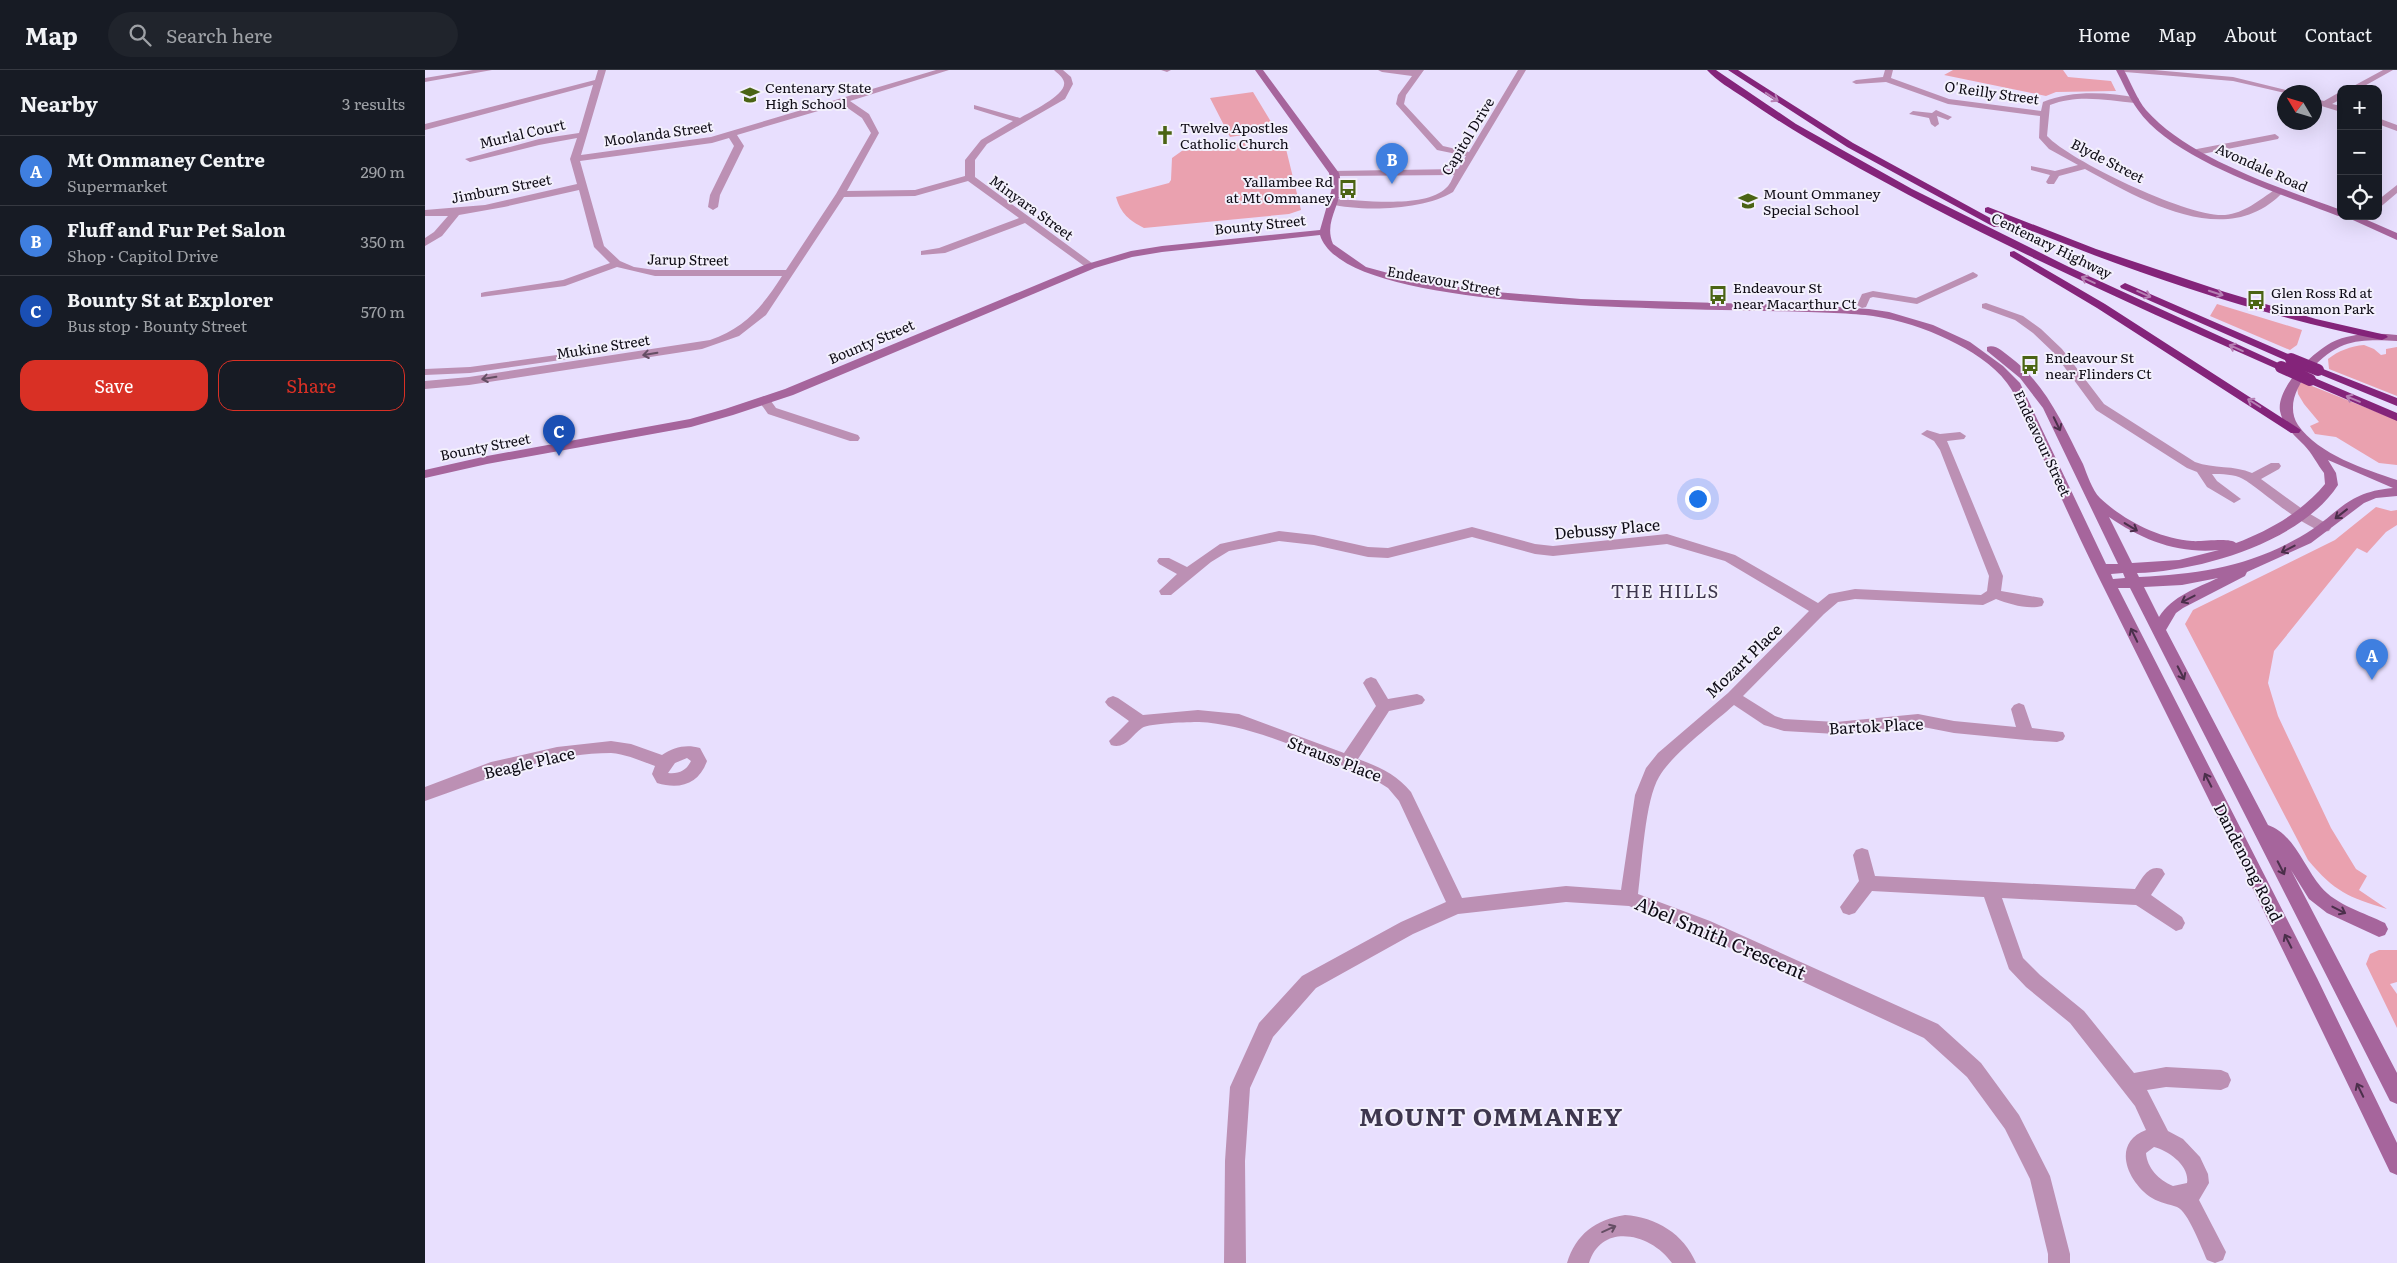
<!DOCTYPE html>
<html lang="en">
<head>
<meta charset="utf-8">
<style>
  body { margin:0; font-family:Literata,serif; background:#20242c; color:#f1f3f6 }
  .controls { position:absolute; right:15px; top:15px; display:grid; overflow:hidden; border-radius:10px; box-shadow:0 5px 20px #0002 }
  .controls button { width:45px; height:45px; display:grid; place-items:center; padding:0; border:0; border-bottom:1px solid #363941; background:#171b24; color:#f1f3f6; font:25px sans-serif }
  .compass { position:absolute; left:1852px; top:15px; width:45px; height:45px; border-radius:50%; background:#171b24; box-shadow:0 5px 20px #0002; rotate:308deg }
  .you { position:absolute; left:1272px; top:428px; width:18px; height:18px; margin:-12px; border:4px solid #fff; border-radius:50%; background:#1a73e8; box-shadow:0 0 0 8px #1a73e833 }
  .badge { display:grid; place-items:center; width:32px; height:32px; border-radius:50%; background:#d93025; color:#fff; font-size:16px; font-weight:700 }
  .pin { position:absolute; translate:-50% -41px; filter:drop-shadow(0 1px 2px #0008) }
  .pin::after { content:''; position:absolute; top:26px; width:18px; height:15px; background:inherit; clip-path:polygon(0 0,100% 0,50% 100%) }
  .list { margin:0; padding:0; list-style:none }
  h2 { display:flex; justify-content:space-between; align-items:center; height:65px; margin:0; padding:0 20px; font-size:21px }
  h2 small { font-size:16px; font-weight:400; color:#9ea1a6 }
  .list li { display:grid; grid-template-columns:32px 1fr auto; gap:15px; align-items:center; box-sizing:border-box; height:70px; padding:0 20px; border-top:1px solid #363941 }
  .list b { display:block; font-size:19px; white-space:nowrap }
  .list p { margin:0; font-size:16px; white-space:nowrap; color:#9ea1a6 }
  .list em { font-size:16px; font-style:normal; color:#9ea1a6 }
  .actions { display:flex; gap:10px; padding:15px 20px }
  .actions a { flex:1; padding:11px 0; border:1px solid #d93025; border-radius:15px; text-align:center; font-size:18px; color:#d93025 }
  .actions .main { background:#d93025; color:#fff }
  .icon { flex:none; width:28px; height:28px; fill:none; stroke:currentColor; stroke-width:2; stroke-linecap:round; stroke-linejoin:round }
  .map { position:relative; flex:none; width:1972px; height:1193px; overflow:hidden }
  header { display:flex; align-items:center; gap:30px; box-sizing:border-box; height:70px; padding:0 25px; background:#171b24; border-bottom:1px solid #363941 }
  header strong { font-size:24px }
  nav { display:flex; gap:28px; margin-inline-start:auto; font-size:18px }
  .search { width:350px; height:45px; background:#20242c; display:flex; align-items:center; gap:12px; box-sizing:border-box; padding:0 18px; border-radius:28px; color:#9ea1a6; font-size:19px }
  main { display:flex }
  aside { flex:1; background:#171b24 }
  .map>svg:first-child { display:block }
  .green { fill:#eaa1af }
  .lines { fill:none; stroke-linecap:round; stroke-linejoin:round }
  .street { fill:#bc90b4; fill-rule:evenodd }
  .secondary { fill:#a6659c; fill-rule:evenodd }
  .highway { fill:#84247a; fill-rule:evenodd }
  .highway-bridge { stroke:#84247a; stroke-width:12 }
  .oneway { stroke:#b680b4 }
  .oneway2 { stroke:#654e64 }
  .oneway3 { stroke:#4b2f4b }
  .labels { text-anchor:middle; dominant-baseline:central; stroke-width:4; stroke-linejoin:round; paint-order:stroke }
  .far-poi-label { font-size:14px; fill:#0e0b15; stroke:#f3f0fc; text-anchor:start }
  .far-street-label { font-size:14px; fill:#0e0b15; stroke:#f3f0fc }
  .street-label { font-size:16px; fill:#0e0b15; stroke:#f3f0fc }
  .neighbourhood-label { font-size:18px; letter-spacing:1px; fill:#3e374e; stroke:#f3f0fc }
  .near-street-label { font-size:19px; fill:#0e0b15; stroke:#f3f0fc }
  .near-district-label { font-size:25px; font-weight:bold; letter-spacing:1px; fill:#3e374e; stroke:#f3f0fc }
</style>
</head>
<body>
<header>
<strong>Map</strong>
<div class="search"><svg class="icon" aria-label="search" viewBox="0 0 24 24"><circle cx="10" cy="10" r="6"/><path d="M15 15l6 6"/></svg>Search here</div>
<nav><a>Home</a><a>Map</a><a>About</a><a>Contact</a></nav>
</header>
<main>
<aside>
<h2>Nearby<small>3 results</small></h2>
<ul class="list">
<li><span class="badge" style="background:#3f7fe0">A</span><div><b>Mt Ommaney Centre</b><p>Supermarket</p></div><em>290 m</em></li>
<li><span class="badge" style="background:#3f7fe0">B</span><div><b>Fluff and Fur Pet Salon</b><p>Shop · Capitol Drive</p></div><em>350 m</em></li>
<li><span class="badge" style="background:#1a4fb4">C</span><div><b>Bounty St at Explorer</b><p>Bus stop · Bounty Street</p></div><em>570 m</em></li>
</ul>
<div class="actions"><a class="main">Save</a><a>Share</a></div>
</aside>
<div class="map">
<svg width="1972" height="1193" viewBox="0 0 1972 1193">
  <rect width="100%" height="100%" fill="#e8dffe"/>
  <!-- green -->
  <path class="green" d="M1528 0H1638L1643 7 1686 11 1691 21 1631 22 1621 26 1519 5Z
    M828 22 851 60 805 67 785 28Z
    M846 70 857 73 861 79 876 140 864 144 719 158C704 150 696 144 691 127L744 113 746 110 747 88 761 78Z
    M1792 234 1877 260 1872 275 1865 280 1785 246Z
    M1939 275 1949 279 1956 285 1961 284V279L1972 277V326L1904 299 1903 289C1913 281 1926 276 1939 275Z
    M1877 312 1972 350V395L1954 393 1911 367 1890 364 1885 356 1894 352 1879 334 1873 324 1872 317Z
    M1951 437 1966 441 1972 440V455L1961 462 1942 483 1932 478 1849 581 1843 613 1853 646 1906 758 1931 799 1942 806 1934 820 1962 839C1923 827 1910 822 1883 790L1760 554 1768 540 1910 470Z
    M1954 880H1972V912L1965 914 1972 924V958L1941 894 1945 884Z"/>
  <g class="lines">
    <!-- street -->
    <path class="street" d="M48 0H67L0 12V8Z
      M173 0H181L156 85 286 67 511 0H524L425 31 444 44 454 63 422 121 490 120 540 106V90L556 70 588 51 549 39V35L595 48C605 42 642 25 639 12 638 7 632 3 629 0H638L646 7 648 14 640 29 562 74 550 90V107L671 196 666 199 662 198 600 153 520 183 496 185V181L514 178 594 148 543 111 490 126 419 127 341 245 314 266 277 279 44 315 0 319V311L44 307 285 270C320 258 338 236 357 206H230L192 197 140 216 56 227V223L60 222 138 210 185 193 169 177 154 120 79 137 34 145 17 166 0 176V168L9 162 23 146H0V140L60 135 152 114 145 89 152 68 114 75 45 92 40 89 114 69 154 63 168 15 0 60V54L170 10ZM417 34 437 48 446 63 411 124 361 200H230L209 197 195 191 179 176 155 91 287 73 304 68 309 76 285 125 283 137 288 140 293 137 295 125 319 76 312 65Z
      M736 0H746L742 2Z
      M953 0H999L981 25 979 34 1018 76 1044 82 1093 0H1101L1028 122C999 140 938 142 905 134L903 132 908 129C936 130 1000 139 1021 118 1025 115 1027 109 1029 105L909 106 904 103 906 101 1033 99 1041 86 1012 80 971 34 973 25 987 6 957 2Z
      M1460 0H1468L1466 8 1524 29 1616 41 1618 32C1647 20 1682 22 1713 28L1714 30 1710 33C1682 30 1652 24 1625 35L1622 66C1645 91 1765 148 1800 145 1820 143 1834 130 1851 119L1859 121C1803 182 1717 130 1660 99L1634 106 1629 114H1623L1621 112 1625 105 1606 100V96L1630 101 1653 95 1624 79 1614 68 1615 46 1523 34 1461 12 1431 14 1427 12 1431 10 1458 7Z
      M1696 0H1729L1808 7 1869 22 1860 23 1808 11 1700 2Z
      M1958 0H1968L1934 19H1923Z
      M1913 23H1916V29L1907 34 1916 36V42L1890 34V29L1899 31Z
      M1511 40 1527 47 1523 50 1512 46 1514 54 1510 57 1506 54 1504 48 1484 44 1488 41 1507 43Z
      M1953 48 1972 55V61L1953 54Z
      M1850 64 1854 67 1853 69 1772 85 1767 82 1772 79Z
      M1972 115V123L1953 139V130Z
      M1548 202 1553 205 1552 207 1492 234 1448 227 1445 228 1441 237 1437 238 1432 235 1437 224 1448 221 1491 228Z
      M1561 233 1598 246 1616 259 1637 279 1679 334 1770 392C1789 399 1809 395 1827 403L1846 393H1854L1856 396 1854 399 1836 409 1880 441 1904 455 1906 458 1904 461C1886 466 1835 418 1818 409 1809 404 1797 404 1787 404L1792 411 1816 429 1809 433 1782 417 1772 402 1762 398 1671 340 1629 283 1608 263 1590 250 1557 238V234Z
      M146 283 150 284V288L45 303 0 305V299L45 297Z
      M339 326 343 327 351 338 433 365 435 368 433 371H425L343 344 333 330Z
      M1502 360 1515 364 1535 362 1541 366 1539 369 1522 371 1578 506 1576 521 1617 528 1619 532 1617 536C1603 540 1584 534 1571 529L1558 535 1430 529 1413 532 1399 544 1318 626 1350 646 1359 649 1411 652 1493 644 1529 651 1591 657 1586 639 1589 635 1594 633 1599 635 1607 658 1638 662 1640 666 1638 670 1632 672 1601 670 1529 663 1493 656 1411 664 1359 661 1339 655 1309 635C1289 653 1246 685 1234 707 1220 730 1217 794 1213 824L1285 851 1513 954 1556 993 1594 1045 1625 1106 1645 1184V1193H1623V1184L1605 1109 1580 1059 1542 1007 1499 968 1273 863 1204 836 1141 832 1033 844 988 864 891 918 848 967 825 1018 820 1091 821 1193H799L800 1091 805 1017 834 953 877 906 976 852 1021 832 974 731 963 718 947 708C896 688 828 654 774 652 764 652 725 653 717 658 707 665 700 680 686 675L684 671 704 651 683 636 680 632 683 628 688 626 693 628 718 645 773 640 814 644 919 683 951 636 938 613 941 609 946 607 951 609 963 629 992 624 997 626 1000 630 997 634 964 641 933 689C955 697 971 704 986 722L1037 828 1141 816 1196 820 1210 725 1221 698 1233 683 1303 623 1384 541 1300 491 1242 474 1128 486 1110 484 1047 467 963 488 943 487 889 475 854 471 804 481 786 492 746 525H736L734 521 752 504 734 494 732 491 734 488H744L762 497 795 474 854 461 889 465 943 477 963 478 1047 457 1110 474 1128 476 1242 464 1310 485 1393 533 1404 524 1430 519 1556 525 1562 521 1564 506 1515 380 1509 371 1496 364Z
      M186 671 206 674 237 685C249 677 261 674 275 678L282 691C274 714 255 720 232 713L227 704 230 696C216 691 201 684 186 683 121 683 60 710 0 731V717L66 692 132 677ZM262 688 266 691C261 701 254 704 243 703L250 693Z
      M1437 778 1443 780 1450 806 1710 819C1717 809 1723 794 1737 799L1740 804 1726 825 1757 847 1760 853 1757 859 1751 861 1711 835 1577 828 1598 888 1615 905 1659 941 1709 1003 1741 997 1796 1000 1803 1003 1806 1010 1803 1017 1796 1020 1741 1017 1722 1020 1743 1061 1758 1069 1775 1087 1783 1104 1784 1113 1774 1130 1801 1182 1798 1190 1790 1193 1782 1190C1777 1179 1763 1141 1752 1137 1744 1134 1735 1133 1727 1128 1702 1112 1686 1073 1721 1060L1710 1036 1645 953 1601 917 1584 899 1559 827 1447 821 1430 843 1424 845 1418 843 1415 837 1434 811 1428 785 1431 780ZM1729 1077C1744 1081 1765 1096 1762 1113L1748 1116C1734 1110 1722 1098 1721 1083Z
      M1200 1145C1231 1147 1259 1164 1271 1193H1247C1227 1164 1177 1151 1164 1193H1142C1151 1164 1170 1150 1200 1145Z"/>
    <!-- secondary -->
    <path class="secondary" d="M830 0H838L914 103C922 132 897 148 908 174L941 197 996 212 1071 222 1156 229 1396 236 1444 239 1464 242 1508 255 1545 272 1578 296 1595 313 1681 494H1693L1618 338 1595 308 1562 281V277C1571 274 1578 282 1585 287 1621 314 1638 355 1658 394 1662 404 1667 420 1675 428 1698 450 1735 469 1767 471 1777 472 1805 467 1811 473 1845 460 1877 442 1900 414L1899 403C1892 394 1887 383 1879 375 1869 365 1858 356 1855 341 1851 317 1891 278 1912 270 1931 263 1952 263 1972 265V271C1955 270 1935 269 1919 275 1893 285 1854 326 1873 355 1894 385 1940 399 1972 410V426L1951 428 1939 433 1886 473 1822 502 1820 506 1758 538 1751 543 1741 560 1843 755C1869 764 1879 797 1896 817 1911 835 1940 843 1960 853L1963 859 1960 865 1954 867 1902 843 1884 829 1866 800 1972 1003V1034L1965 1031 1705 518H1693L1892 908 1972 1073V1105L1965 1102C1869 901 1770 701 1671 502 1650 459 1630 414 1610 371 1601 352 1594 329 1582 313 1568 294 1545 280 1524 270 1500 258 1474 250 1448 246 1358 233 923 256 895 165L737 182 707 187 670 198 368 325 308 345 266 357 62 394 0 408V400L62 386 265 349 300 339 360 319 662 194 706 181 737 176 895 160 907 118 904 103ZM1903 390 1968 418C1919 422 1913 446 1875 467 1822 497 1773 504 1714 507L1712 503C1776 501 1876 472 1913 415L1911 403ZM1684 447C1717 470 1753 484 1794 480L1754 490 1707 493ZM1698 503 1700 508 1688 509 1686 504ZM1793 508C1772 518 1747 526 1734 547L1719 517 1757 515Z
      M1691 0H1699C1706 13 1712 29 1721 40 1764 89 1856 118 1916 140V146H1919H1913C1856 124 1748 90 1713 40 1704 28 1698 13 1691 0Z
      M1919 146H1933L1972 163V170Z"/>
    <!-- highway -->
    <path class="highway" d="M1282 0H1291L1371 54 1487 119 1644 197 1862 297 1860 299H1852C1703 233 1553 166 1411 85 1379 67 1348 48 1318 27 1306 19 1292 11 1282 0Z
      M1303 0H1313L1428 73 1578 155 1577 157H1569L1422 77Z
      M1563 137 1671 179 1800 222 1891 249 1961 265 1963 267 1957 270C1821 243 1688 195 1560 142V138Z
      M1589 181 1680 234 1876 360 1874 363H1866L1672 238 1585 186V182Z
      M1700 213 1870 287 1872 289 1870 291H1862L1696 218 1695 216Z
      M1893 297 1972 328V336L1889 302 1887 300Z
      M1885 306 1972 343V351L1881 312 1879 310 1881 308Z"/>
    <!-- highway-bridge -->
    <path class="highway-bridge" d="M1866 289 1893 300
      M1856 297 1885 310"/>
  </g>
  <!-- one-way arrows -->
  <defs><path id="oneway-shaft" d="M-6 0H5M1.5-3L5.5 0L1.5 3" fill="none" stroke-width="1.6" stroke-linecap="round" stroke-linejoin="round" transform="scale(1.25)"/></defs>
  <g class="oneway">
    <use href="#oneway-shaft" transform="translate(1347 27) rotate(33)"/>
    <use href="#oneway-shaft" transform="translate(1663 210) rotate(-155)"/>
    <use href="#oneway-shaft" transform="translate(1791 223) rotate(18)"/>
    <use href="#oneway-shaft" transform="translate(1719 224) rotate(24)"/>
    <use href="#oneway-shaft" transform="translate(1811 278) rotate(-156)"/>
    <use href="#oneway-shaft" transform="translate(1928 329) rotate(-157)"/>
    <use href="#oneway-shaft" transform="translate(1829 333) rotate(-148)"/>
  </g>
  <g class="oneway2">
    <use href="#oneway-shaft" transform="translate(225 284) rotate(171)"/>
    <use href="#oneway-shaft" transform="translate(64 308) rotate(171)"/>
    <use href="#oneway-shaft" transform="translate(1184 1159) rotate(-24)"/>
  </g>
  <g class="oneway3">
    <use href="#oneway-shaft" transform="translate(1632 354) rotate(64)"/>
    <use href="#oneway-shaft" transform="translate(1916 444) rotate(142)"/>
    <use href="#oneway-shaft" transform="translate(1706 457) rotate(31)"/>
    <use href="#oneway-shaft" transform="translate(1863 479) rotate(153)"/>
    <use href="#oneway-shaft" transform="translate(1763 529) rotate(153)"/>
    <use href="#oneway-shaft" transform="translate(1709 565) rotate(-116)"/>
    <use href="#oneway-shaft" transform="translate(1756 603) rotate(63)"/>
    <use href="#oneway-shaft" transform="translate(1783 710) rotate(-117)"/>
    <use href="#oneway-shaft" transform="translate(1856 798) rotate(63)"/>
    <use href="#oneway-shaft" transform="translate(1914 840) rotate(27)"/>
    <use href="#oneway-shaft" transform="translate(1863 871) rotate(-117)"/>
    <use href="#oneway-shaft" transform="translate(1935 1020) rotate(-116)"/>
  </g>
  <!-- icons -->
  <defs>
    <g id="school-bare" transform="scale(1.5)"><path d="M0-5L7-2L0 1L-7-2ZM-4 1L0 2.5L4 1V4Q0 6-4 4Z" fill="#4b6414" stroke="#f3f0fc" stroke-width="2.5" paint-order="stroke"/></g>
    <g id="church-bare" transform="scale(1.5)"><path d="M-1.2-6h2.4v3.5h3.3v2.4h-3.3V6h-2.4V-.1h-3.3v-2.4h3.3Z" fill="#4b6414" stroke="#f3f0fc" stroke-width="2.5" paint-order="stroke"/></g>
    <g id="bus-bare" transform="scale(1.5)"><path d="M-5-6H5V4H4V6H2V4H-2V6H-4V4H-5ZM-3.5-4V0h7V-4ZM-3.5 1.2v1.5H-2V1.2ZM2 1.2v1.5H3.5V1.2Z" fill="#4b6414" stroke="#f3f0fc" stroke-width="2.5" paint-order="stroke"/></g>
  </defs>
  <g fill-rule="evenodd">
    <use href="#school-bare" x="325" y="25"/>
    <use href="#church-bare" x="740" y="65"/>
    <use href="#bus-bare" x="923" y="119"/>
    <use href="#school-bare" x="1323" y="131"/>
    <use href="#bus-bare" x="1293" y="225"/>
    <use href="#bus-bare" x="1831" y="230"/>
    <use href="#bus-bare" x="1605" y="295"/>
  </g>
  <g class="labels">
    <!-- far-poi labels -->
    <g class="far-poi-label">
      <text x="340" y="17">Centenary State<tspan x="340" dy="16">High School</tspan></text>
      <text x="755" y="57">Twelve Apostles<tspan x="755" dy="16">Catholic Church</tspan></text>
      <text x="908" y="111" text-anchor="end">Yallambee Rd<tspan x="908" dy="16">at Mt Ommaney</tspan></text>
      <text x="1338" y="123">Mount Ommaney<tspan x="1338" dy="16">Special School</tspan></text>
      <text x="1308" y="217">Endeavour St<tspan x="1308" dy="16">near Macarthur Ct</tspan></text>
      <text x="1846" y="222">Glen Ross Rd at<tspan x="1846" dy="16">Sinnamon Park</tspan></text>
      <text x="1620" y="287">Endeavour St<tspan x="1620" dy="16">near Flinders Ct</tspan></text>
    </g>
    <!-- far-street labels -->
    <g class="far-street-label">
      <text transform="translate(1567 22) rotate(8)">O'Reilly Street</text>
      <text transform="translate(97 63) rotate(-13)">Murlal Court</text>
      <text transform="translate(233 63) rotate(-8)">Moolanda Street</text>
      <text transform="translate(1042 66) rotate(-59)">Capitol Drive</text>
      <text transform="translate(1683 90) rotate(27)">Blyde Street</text>
      <text transform="translate(1837 97) rotate(24)">Avondale Road</text>
      <text transform="translate(76 118) rotate(-11)">Jimburn Street</text>
      <text transform="translate(607 137) rotate(36)">Minyara Street</text>
      <text transform="translate(835 154) rotate(-6)">Bounty Street</text>
      <text transform="translate(1627 175) rotate(26)">Centenary Highway</text>
      <text transform="translate(263 189) rotate(1)">Jarup Street</text>
      <text transform="translate(1019 210) rotate(10)">Endeavour Street</text>
      <text transform="translate(446 271) rotate(-23)">Bounty Street</text>
      <text transform="translate(178 276) rotate(-9)">Mukine Street</text>
      <text transform="translate(1618 373) rotate(65)">Endeavour Street</text>
      <text transform="translate(60 376) rotate(-11)">Bounty Street</text>
    </g>
    <!-- street labels -->
    <g class="street-label">
      <text transform="translate(1182 458) rotate(-5)">Debussy Place</text>
      <text transform="translate(1318 590) rotate(-44)">Mozart Place</text>
      <text transform="translate(1451 655) rotate(-3)">Bartok Place</text>
      <text transform="translate(910 688) rotate(21)">Strauss Place</text>
      <text transform="translate(104 692) rotate(-13)">Beagle Place</text>
      <text transform="translate(1824 792) rotate(63)">Dandenong Road</text>
    </g>
    <!-- neighbourhood labels -->
    <g class="neighbourhood-label">
      <text x="1240" y="520">THE HILLS</text>
    </g>
    <!-- near-street labels -->
    <g class="near-street-label">
      <text transform="translate(1296 867) rotate(23)">Abel Smith Crescent</text>
    </g>
    <!-- near-district labels -->
    <g class="near-district-label">
      <text x="1066" y="1045">MOUNT OMMANEY</text>
    </g>
  </g>
</svg>
<div class="controls">
<button>+</button>
<button>−</button>
<button><svg class="icon" aria-label="locate" viewBox="0 0 24 24"><circle cx="12" cy="12" r="6"/><path d="M12 2v4M12 18v4M2 12h4M18 12h4"/></svg></button>
</div>
<svg class="compass" viewBox="-18 -18 36 36"><path d="M0-13l5 13h-10z" fill="#e53935"/><path d="M0 13l5-13h-10z" fill="#9ea1a6"/></svg>
<div class="you"></div>
<div class="pin badge" style="left:1947px;top:610px;background:#3f7fe0">A</div>
<div class="pin badge" style="left:967px;top:114px;background:#3f7fe0">B</div>
<div class="pin badge" style="left:134px;top:386px;background:#1a4fb4">C</div>
</div>
</main>
</body>
</html>
